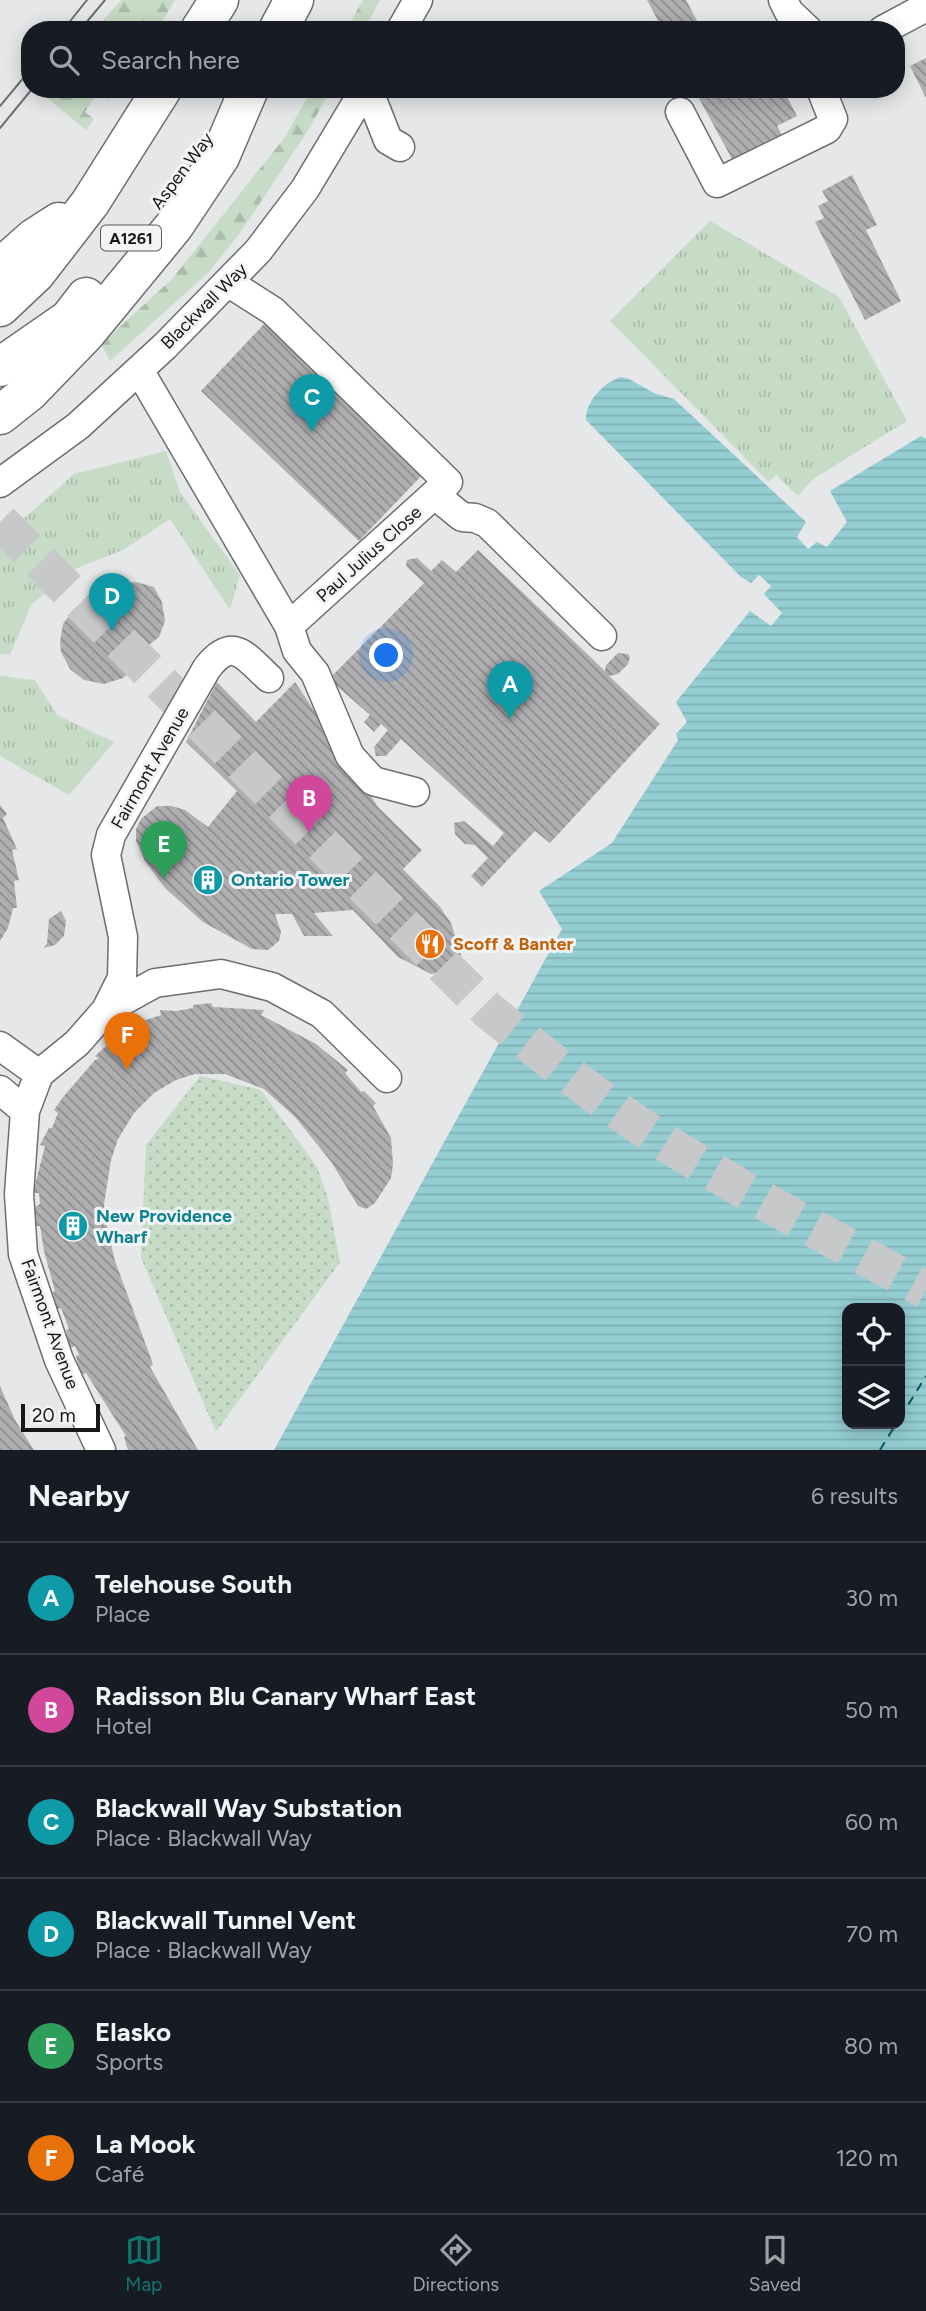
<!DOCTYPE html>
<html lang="en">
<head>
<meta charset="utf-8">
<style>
  body { margin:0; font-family:Figtree,sans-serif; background:#20242c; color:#f1f3f6 }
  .controls { position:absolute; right:21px; bottom:21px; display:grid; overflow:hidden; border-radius:14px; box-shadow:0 4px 18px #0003 }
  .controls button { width:63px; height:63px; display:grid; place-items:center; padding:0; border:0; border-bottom:2px solid #363941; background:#171b24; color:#f1f3f6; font:35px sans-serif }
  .scale { position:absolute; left:21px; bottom:18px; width:79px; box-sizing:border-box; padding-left:7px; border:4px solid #161718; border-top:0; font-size:19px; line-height:24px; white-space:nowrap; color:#161718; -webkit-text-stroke:5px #f2f4f6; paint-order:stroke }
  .you { position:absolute; left:387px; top:656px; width:24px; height:24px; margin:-18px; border:5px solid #fff; border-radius:50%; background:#1a73e8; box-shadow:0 0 0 10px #1a73e833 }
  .badge { display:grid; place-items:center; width:46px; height:46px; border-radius:50%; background:#0f766e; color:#fff; font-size:23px; font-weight:700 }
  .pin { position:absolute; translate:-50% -58px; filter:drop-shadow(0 2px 4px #0008) }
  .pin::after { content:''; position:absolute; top:37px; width:24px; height:21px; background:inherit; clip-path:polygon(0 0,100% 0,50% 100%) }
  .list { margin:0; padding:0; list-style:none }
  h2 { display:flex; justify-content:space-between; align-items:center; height:91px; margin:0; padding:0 28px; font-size:30px }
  h2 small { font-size:23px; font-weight:400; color:#9ea1a6 }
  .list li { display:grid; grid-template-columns:46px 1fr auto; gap:21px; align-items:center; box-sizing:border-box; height:112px; padding:0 28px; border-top:2px solid #363941 }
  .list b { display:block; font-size:26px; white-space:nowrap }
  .list p { margin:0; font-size:23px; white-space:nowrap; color:#9ea1a6 }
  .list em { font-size:23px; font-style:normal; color:#9ea1a6 }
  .icon { flex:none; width:38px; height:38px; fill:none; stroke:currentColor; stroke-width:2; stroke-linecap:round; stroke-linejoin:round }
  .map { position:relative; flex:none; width:926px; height:1450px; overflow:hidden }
  .search { position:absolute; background:#171b24; box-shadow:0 4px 18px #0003; left:21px; right:21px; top:21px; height:77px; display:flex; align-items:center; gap:18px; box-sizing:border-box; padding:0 24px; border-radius:28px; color:#9ea1a6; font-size:26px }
  .sheet { height:763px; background:#171b24 }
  nav { display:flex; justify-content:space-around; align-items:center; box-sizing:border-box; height:98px; border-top:2px solid #363941; background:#171b24; font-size:19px; color:#9ea1a6 }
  nav a { display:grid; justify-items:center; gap:4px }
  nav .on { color:#0f766e }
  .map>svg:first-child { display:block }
  .grass { fill:url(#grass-tufts) }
  .forest { fill:url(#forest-firs) }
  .park { fill:url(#park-dots) }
  .water { fill:url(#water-rules); fill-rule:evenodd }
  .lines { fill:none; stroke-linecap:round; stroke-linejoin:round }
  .ferry { stroke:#055c61; stroke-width:2; stroke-dasharray:9 7; stroke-linecap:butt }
  .building { fill:url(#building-back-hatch) }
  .highway-tunnel { stroke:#c6c8ca; stroke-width:38; stroke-dasharray:38 19; stroke-linecap:butt }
  .minor-casing { stroke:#6d6e70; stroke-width:31 }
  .highway-casing { stroke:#6d6e70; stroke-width:41 }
  .minor { stroke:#fff; stroke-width:28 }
  .highway { stroke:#fff; stroke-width:38 }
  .tram { stroke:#6d6f70; stroke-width:2 }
  .labels { text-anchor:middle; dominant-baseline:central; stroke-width:6; stroke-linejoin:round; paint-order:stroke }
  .shield { fill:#f2f4f6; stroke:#58595b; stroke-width:2 }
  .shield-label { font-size:16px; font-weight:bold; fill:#161718 }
  .street-label { font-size:18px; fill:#161718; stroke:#f2f4f6 }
  .culture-label { font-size:18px; font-weight:bold; fill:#0d838f; stroke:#f2f4f6; text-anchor:start }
  .food-label { font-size:18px; font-weight:bold; fill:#c56008; stroke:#f2f4f6; text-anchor:start }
</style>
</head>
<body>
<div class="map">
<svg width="926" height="1450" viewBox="0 0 926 1450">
  <defs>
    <pattern id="grass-tufts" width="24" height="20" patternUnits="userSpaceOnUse" patternTransform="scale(1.75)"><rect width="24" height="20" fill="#c7dcc7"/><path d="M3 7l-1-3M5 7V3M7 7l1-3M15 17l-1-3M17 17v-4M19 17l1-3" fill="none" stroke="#aabcaa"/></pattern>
    <pattern id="forest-firs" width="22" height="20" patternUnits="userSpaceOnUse" patternTransform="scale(1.75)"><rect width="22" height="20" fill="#c7dcc7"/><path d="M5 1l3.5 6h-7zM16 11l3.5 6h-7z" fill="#aabcaa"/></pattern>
    <pattern id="park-dots" width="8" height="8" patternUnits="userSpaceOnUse" patternTransform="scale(1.75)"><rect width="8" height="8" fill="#c7dcc7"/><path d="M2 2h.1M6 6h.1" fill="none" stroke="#aabcaa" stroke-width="1.8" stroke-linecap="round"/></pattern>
    <pattern id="water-rules" width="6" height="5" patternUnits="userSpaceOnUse" patternTransform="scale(1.75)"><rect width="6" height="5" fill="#94ced3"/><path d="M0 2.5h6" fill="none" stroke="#7fb0b4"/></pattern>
    <pattern id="building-back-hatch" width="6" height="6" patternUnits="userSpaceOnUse" patternTransform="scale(1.75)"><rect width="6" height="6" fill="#afafb1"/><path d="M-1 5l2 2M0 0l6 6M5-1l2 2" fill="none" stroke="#8d8d8f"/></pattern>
  </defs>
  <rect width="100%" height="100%" fill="#e5e7e9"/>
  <!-- grass -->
  <path class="grass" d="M710 221 839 297 907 421 813 479 798 496 776 475 769 482 610 321Z
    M166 451 180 492 240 575 230 610 170 519 125 549 75 569 31 605 10 655 0 654V535L28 515 74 474Z
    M0 676 35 680 57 715 114 742 69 795 0 756Z"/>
  <!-- forest -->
  <path class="forest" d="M121 0H175L157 30H95Z
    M363 0H380L364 30H346Z
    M42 89H116L108 99 98 93 85 112 94 119 86 130 40 92Z
    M312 89H331L309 129 240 233 209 272 110 361 101 344 172 279 285 137Z"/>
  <!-- park -->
  <path class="park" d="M200 1076 261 1090 317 1167 328 1198 340 1262 216 1432 141 1258 146 1145Z"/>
  <!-- water -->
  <path class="water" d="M621 377 629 379 654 393 674 399 806 522 797 537 808 549 817 542 827 547 847 522 830 491 921 436 926 439V1450H274L562 929 539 891 612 843 678 740 676 734 687 722 676 702 750 611 771 626 782 613 764 594 771 586 759 575 751 583 741 577 586 420C585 402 604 382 621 377ZM847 1308H900V1424H847Z"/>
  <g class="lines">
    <!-- ferry -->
    <path class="ferry" d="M900 1418 926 1376
      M880 1450 896 1424"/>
  </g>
  <!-- building -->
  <path class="building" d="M647 0H686L702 30H663Z
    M926 58V98L910 66Z
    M694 89H783L797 116 777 126 782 135 733 161Z
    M852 175 877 225 866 230 901 301 865 320 815 222 824 218 818 206 828 201 822 191Z
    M265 323 424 473 359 541 201 391Z
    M478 550 605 671 606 665 618 653 628 654 630 657 628 664 618 674 609 676 660 724 550 843 535 831 482 887 471 876 488 858 475 845 465 844 455 834 454 823 464 821 493 846 504 833 401 739 386 756H376L374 747 388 730 381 724 374 732 364 722 370 715 329 679 424 583 406 566 407 560 417 558 431 571 442 560 456 572Z
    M136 582 154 587 162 602 165 621 159 637 145 648 138 665 123 678 104 684 84 680 70 669 61 652 60 642 63 624 74 609 89 601 108 599 120 584Z
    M217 682 256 722 295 682 378 807 422 850 403 869 440 907 451 923 461 955 448 971 431 974 398 957 353 910 314 913 333 936H304L292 914H275L281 932 279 941 268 950 252 949 203 922 165 888 145 861 136 841V829L141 819 157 806H172L185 810 208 827 237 791 186 742Z
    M0 805 7 814 3 818 17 849 12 850 19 880 14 881 17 908H13L8 928 0 941Z
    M61 911 66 921 64 936 55 945 44 948 47 943 49 919Z
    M211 1003 213 1007 264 1010 261 1015 316 1044 348 1070 345 1073 361 1092 364 1091 376 1103 373 1106 391 1138 393 1164 391 1178 375 1203 366 1209 358 1206 332 1163 296 1118 264 1089 225 1074H195L176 1080 154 1093 134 1113 118 1139 111 1160 104 1204 106 1222 115 1261 153 1364 150 1367 198 1450H128L124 1437 126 1436 86 1373 81 1375 76 1356 79 1355 75 1346 70 1348 66 1330 69 1329 61 1308 56 1309 53 1292 55 1291 44 1251 40 1226H32L35 1207 40 1204 39 1193H33L45 1146 40 1145 49 1128H52L58 1113 54 1110 64 1096 95 1060 99 1059 95 1056 114 1039 131 1025 161 1015 160 1010 176 1011 193 1008V1005Z
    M0 1386 15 1420 34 1450H0Z"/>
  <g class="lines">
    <!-- highway-tunnel -->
    <path class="highway-tunnel" d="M0 522 489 1011C542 1054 595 1097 652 1134 740 1191 834 1239 926 1290"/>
    <!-- minor casing -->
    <g class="minor-casing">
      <path id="minor" d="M783 0 789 12 808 30
        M401 30 418 0
        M883 30 926 7
        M368 89 388 140 400 147
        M680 112 717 183 827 129 833 119 821 89
        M229 283 273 311 448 482 289 626
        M139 370 289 626 297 651 315 673 350 756 373 781 415 792
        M0 483 78 426 165 346 258 251 305 189 365 89
        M435 495 462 517 475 518 487 523 602 636
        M106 1010 155 983 221 974 272 987 322 1014 387 1078
        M0 1046 39 1074
        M0 1090 25 1111
        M101 1450 59 1360 23 1254 19 1194 25 1111 39 1074 77 1043 106 1010 122 978 123 937 106 855 111 835 207 668C233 635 245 656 269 678"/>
    </g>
    <!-- highway casing -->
    <g class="highway-casing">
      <path id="highway" d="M200 30 219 0
        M278 30 294 0
        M0 268 34 238 59 222
        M0 307 36 273 90 203 162 89
        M0 367 69 319 86 297
        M0 415 29 392 86 333 174 226 220 157 249 89"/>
    </g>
    <!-- minor -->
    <use href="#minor" class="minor"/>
    <!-- highway -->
    <use href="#highway" class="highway"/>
    <!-- tram -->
    <path class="tram" d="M63 30 87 0
      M80 30 105 0
      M0 106 30 70
      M0 128 32 89"/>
  </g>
  <!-- icons -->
  <defs>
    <g id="building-disc" transform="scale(1.575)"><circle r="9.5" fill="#0f9aa8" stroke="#f2f4f6"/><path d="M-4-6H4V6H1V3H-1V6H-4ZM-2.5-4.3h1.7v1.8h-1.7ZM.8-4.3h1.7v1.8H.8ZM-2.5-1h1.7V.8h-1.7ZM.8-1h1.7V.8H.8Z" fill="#fff"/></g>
    <g id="restaurant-disc" transform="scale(1.575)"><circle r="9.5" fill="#e8710a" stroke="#f2f4f6"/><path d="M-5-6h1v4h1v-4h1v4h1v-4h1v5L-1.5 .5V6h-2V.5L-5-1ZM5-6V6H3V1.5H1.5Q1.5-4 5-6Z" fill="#fff"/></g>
  </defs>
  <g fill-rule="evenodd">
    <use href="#building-disc" x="208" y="880"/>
    <use href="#restaurant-disc" x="430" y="944"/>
    <use href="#building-disc" x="73" y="1226"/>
  </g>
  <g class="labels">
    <!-- shield labels -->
    <rect class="shield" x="101" y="225.5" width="60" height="25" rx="5"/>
    <g class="shield-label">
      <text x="131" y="238">A1261</text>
    </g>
    <!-- street labels -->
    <g class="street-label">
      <text transform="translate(182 171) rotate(-53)">Aspen Way</text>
      <text transform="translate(204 306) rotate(-45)">Blackwall Way</text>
      <text transform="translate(369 554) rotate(-42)">Paul Julius Close</text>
      <text transform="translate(150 768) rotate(-60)">Fairmont Avenue</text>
      <text transform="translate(50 1324) rotate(70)">Fairmont Avenue</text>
    </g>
    <!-- culture labels -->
    <g class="culture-label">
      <text x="231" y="880">Ontario Tower</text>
      <text x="96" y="1216">New Providence<tspan x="96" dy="21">Wharf</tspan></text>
    </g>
    <!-- food labels -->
    <g class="food-label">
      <text x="453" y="944">Scoff &amp; Banter</text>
    </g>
  </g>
</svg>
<div class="controls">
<button><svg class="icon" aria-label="locate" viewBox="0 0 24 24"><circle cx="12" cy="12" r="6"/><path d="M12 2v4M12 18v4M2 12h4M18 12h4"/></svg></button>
<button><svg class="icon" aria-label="layers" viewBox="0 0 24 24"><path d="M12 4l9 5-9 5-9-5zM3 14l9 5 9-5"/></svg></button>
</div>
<div class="scale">20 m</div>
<div class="you"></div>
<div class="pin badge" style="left:510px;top:719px;background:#0f9aa8">A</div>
<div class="pin badge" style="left:309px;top:833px;background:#d1479c">B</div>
<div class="pin badge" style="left:312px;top:432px;background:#0f9aa8">C</div>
<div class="pin badge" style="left:112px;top:631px;background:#0f9aa8">D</div>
<div class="pin badge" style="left:164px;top:879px;background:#2e9e5b">E</div>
<div class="pin badge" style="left:127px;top:1070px;background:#e8710a">F</div>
<div class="search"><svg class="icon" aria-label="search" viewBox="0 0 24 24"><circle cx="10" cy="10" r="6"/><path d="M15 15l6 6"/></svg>Search here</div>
</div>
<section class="sheet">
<h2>Nearby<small>6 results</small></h2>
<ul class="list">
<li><span class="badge" style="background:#0f9aa8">A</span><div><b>Telehouse South</b><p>Place</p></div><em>30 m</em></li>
<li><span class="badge" style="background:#d1479c">B</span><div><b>Radisson Blu Canary Wharf East</b><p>Hotel</p></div><em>50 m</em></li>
<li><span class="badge" style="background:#0f9aa8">C</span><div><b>Blackwall Way Substation</b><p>Place · Blackwall Way</p></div><em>60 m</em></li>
<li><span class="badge" style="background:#0f9aa8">D</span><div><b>Blackwall Tunnel Vent</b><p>Place · Blackwall Way</p></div><em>70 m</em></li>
<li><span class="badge" style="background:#2e9e5b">E</span><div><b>Elasko</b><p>Sports</p></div><em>80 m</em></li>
<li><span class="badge" style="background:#e8710a">F</span><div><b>La Mook</b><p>Café</p></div><em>120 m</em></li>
</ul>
</section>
<nav>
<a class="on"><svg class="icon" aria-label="map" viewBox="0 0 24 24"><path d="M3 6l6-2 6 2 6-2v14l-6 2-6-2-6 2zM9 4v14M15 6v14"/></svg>Map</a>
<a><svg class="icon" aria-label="directions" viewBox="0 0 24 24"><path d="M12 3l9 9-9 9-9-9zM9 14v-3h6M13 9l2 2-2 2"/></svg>Directions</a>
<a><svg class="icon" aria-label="saved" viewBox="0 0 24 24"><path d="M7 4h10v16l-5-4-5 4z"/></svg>Saved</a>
</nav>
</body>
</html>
